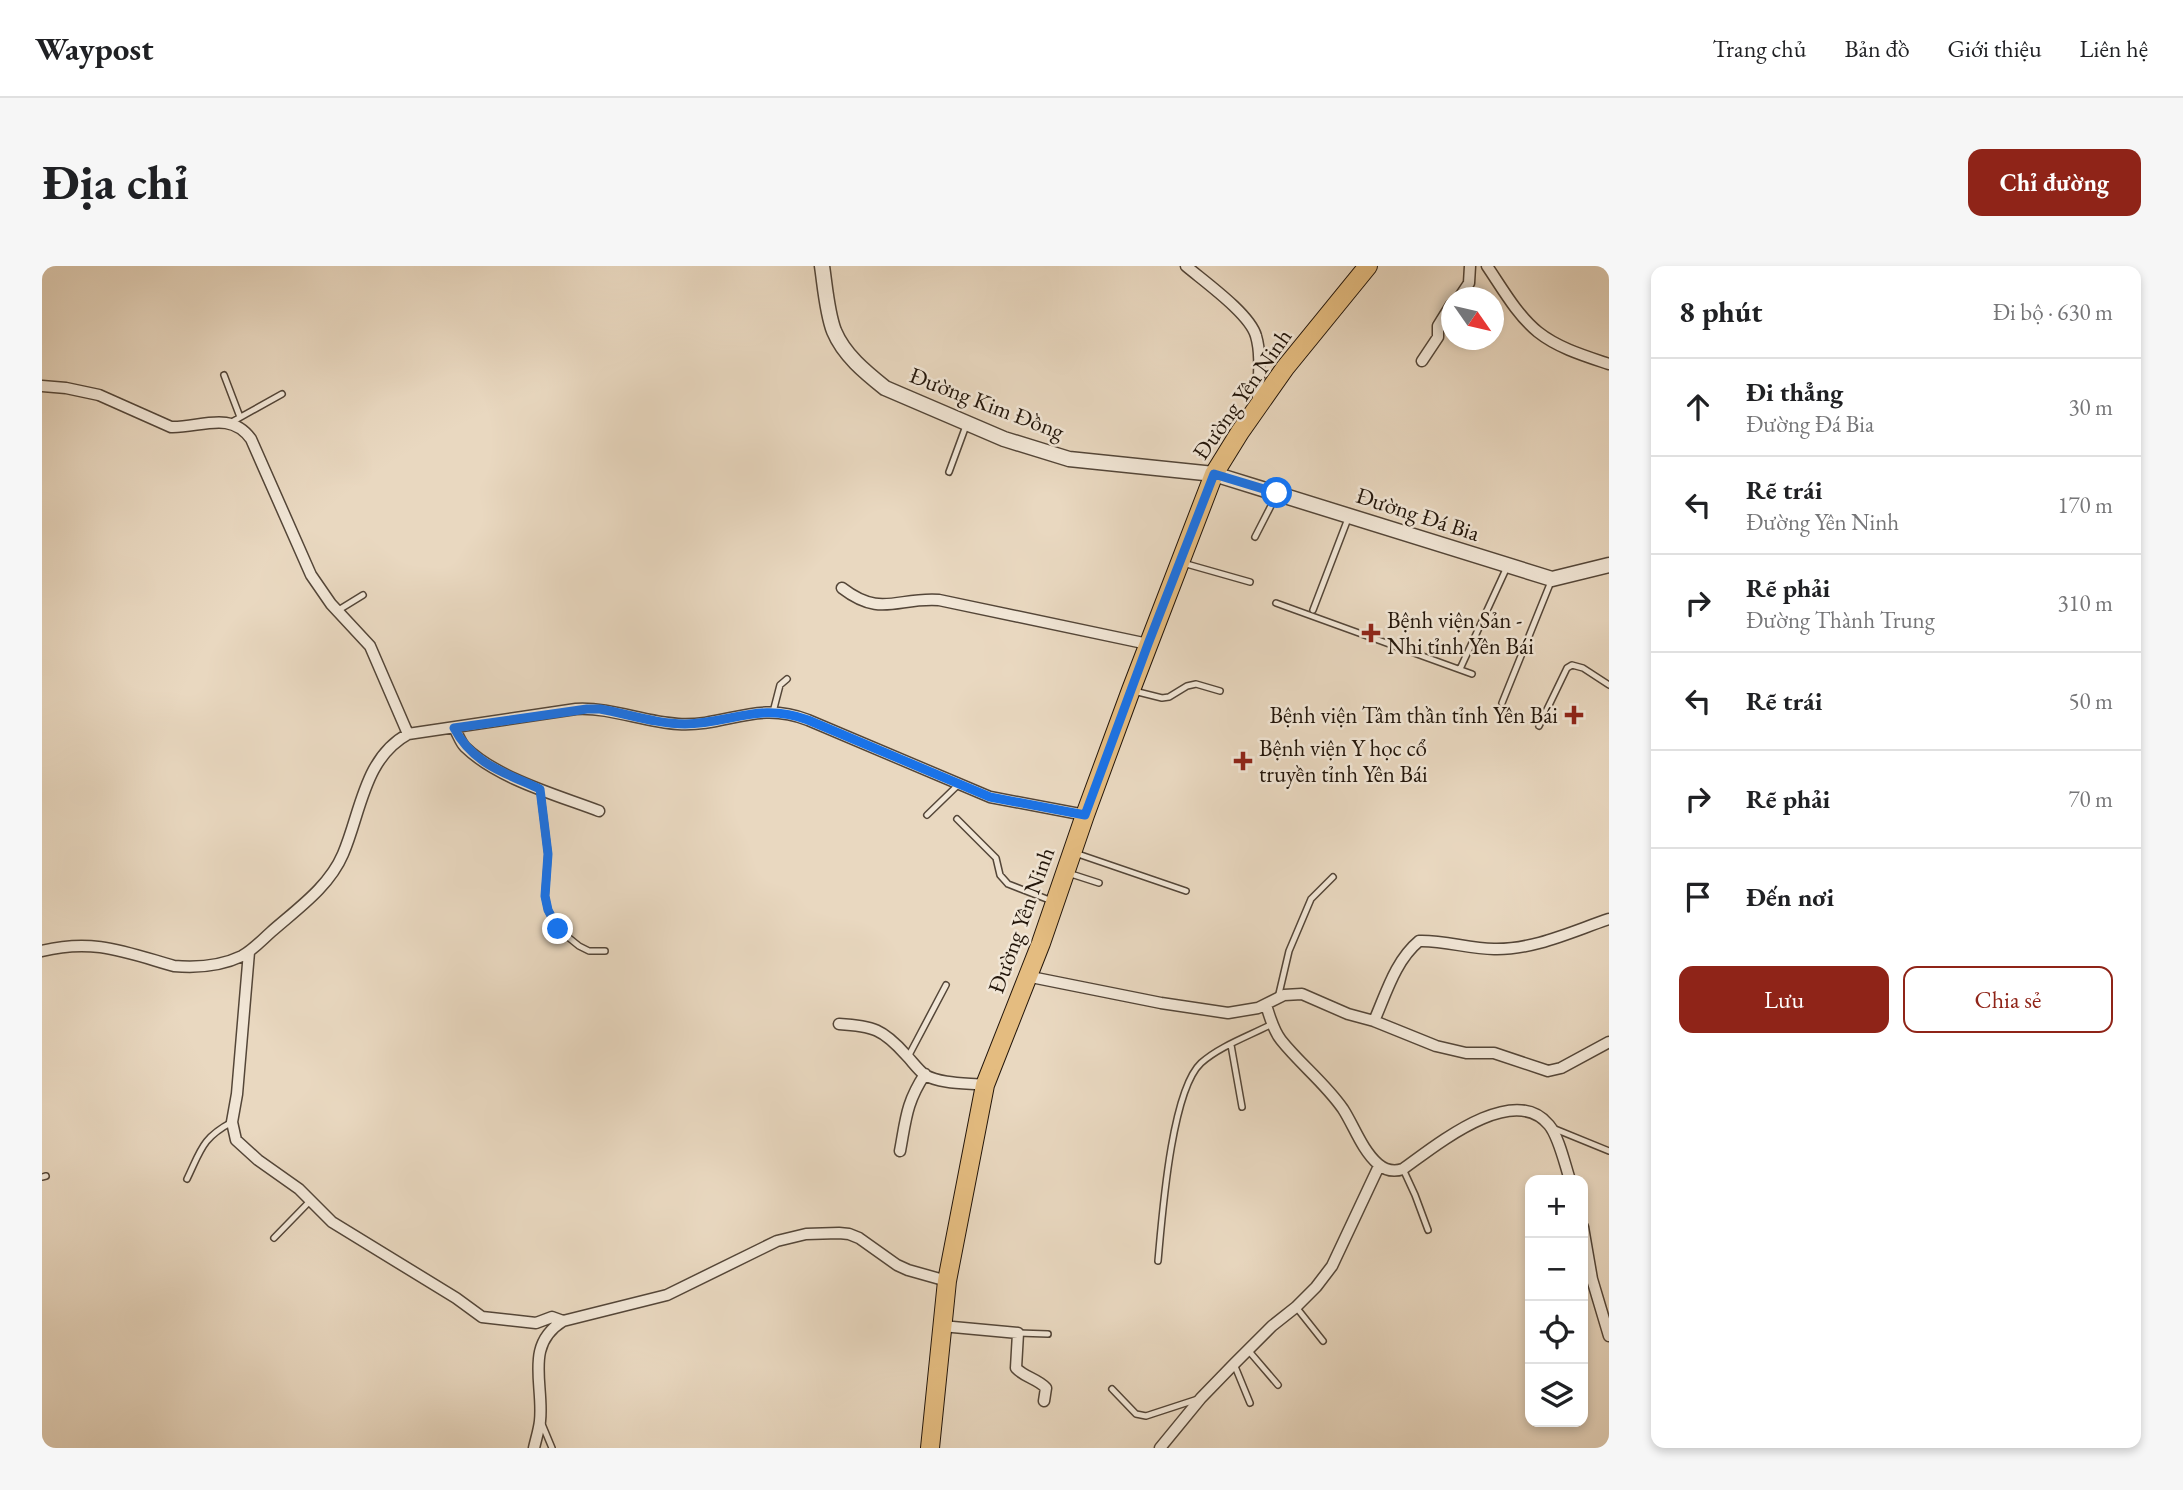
<!DOCTYPE html>
<html lang="vi">
<head>
<meta charset="utf-8">
<style>
  body { margin:0; font-family:"EB Garamond",serif; background:#f6f6f6; color:#202124 }
  .controls { position:absolute; right:21px; bottom:21px; display:grid; overflow:hidden; border-radius:14px; box-shadow:0 4px 10px #0003 }
  .controls button { width:63px; height:63px; display:grid; place-items:center; padding:0; border:0; border-bottom:2px solid #e0e0e0; background:#fff; color:#202124; font:35px sans-serif }
  .compass { position:absolute; left:1399px; top:21px; width:63px; height:63px; border-radius:50%; background:#fff; box-shadow:0 4px 10px #0003; rotate:124deg }
  .stop { position:absolute; width:21px; height:21px; margin:-16px; border:5px solid #1a73e8; border-radius:50%; background:#fff }
  .stop.end { background:#1a73e8; border-color:#fff; box-shadow:0 2px 7px #0008 }
  .list { margin:0; padding:0; list-style:none }
  h2 { display:flex; justify-content:space-between; align-items:center; height:91px; margin:0; padding:0 28px; font-size:30px }
  h2 small { font-size:23px; font-weight:400; color:#757577 }
  .list li { display:grid; grid-template-columns:46px 1fr auto; gap:21px; align-items:center; box-sizing:border-box; height:98px; padding:0 28px; border-top:2px solid #e0e0e0 }
  .list b { display:block; font-size:26px; white-space:nowrap }
  .list p { margin:0; font-size:23px; white-space:nowrap; color:#757577 }
  .list em { font-size:23px; font-style:normal; color:#757577 }
  .actions { display:flex; gap:14px; padding:21px 28px }
  .actions a { flex:1; padding:16px 0; border:2px solid #8f2418; border-radius:14px; text-align:center; font-size:24px; color:#8f2418 }
  .actions .main { background:#8f2418; color:#fff }
  .icon { flex:none; width:38px; height:38px; fill:none; stroke:currentColor; stroke-width:2; stroke-linecap:round; stroke-linejoin:round }
  .map { position:relative; flex:none; width:1567px; height:1182px; overflow:hidden; border-radius:14px }
  header { display:flex; align-items:center; gap:42px; box-sizing:border-box; height:98px; padding:0 35px; background:#fff; border-bottom:2px solid #e0e0e0 }
  header strong { font-size:33px }
  nav { display:flex; gap:38px; margin-inline-start:auto; font-size:24px }
  .intro { display:flex; align-items:center; justify-content:space-between; box-sizing:border-box; height:168px; padding:0 42px }
  h1 { margin:0; font-size:49px }
  .button { padding:18px 32px; border-radius:14px; background:#8f2418; color:#fff; font-size:24px; font-weight:700 }
  main { display:flex; gap:42px; padding:0 42px }
  aside { flex:1; background:#fff; border-radius:14px; box-shadow:0 4px 10px #0003 }
  .map>svg:first-child { display:block }
  .lines { fill:none; stroke-linecap:round; stroke-linejoin:round }
  .service-casing { stroke:#544638; stroke-width:8 }
  .minor-casing { stroke:#544638; stroke-width:13 }
  .tertiary-casing { stroke:#544638; stroke-width:17 }
  .primary-casing { stroke:#22150a; stroke-width:20 }
  .service { stroke:#f1e6d6; stroke-width:5 }
  .minor { stroke:#f1e6d6; stroke-width:10 }
  .tertiary { stroke:#f1e6d6; stroke-width:14 }
  .primary { stroke:#e4bc80; stroke-width:18 }
  .route { stroke:#1a73e8; stroke-width:9 }
  .poi-dot { fill:#8f2418; stroke:#f1e6d6; stroke-width:2.5 }
  .labels { text-anchor:middle; dominant-baseline:central; stroke-width:5; stroke-linejoin:round; paint-order:stroke }
  .street-label { font-size:23px; fill:#22150a; stroke:#f1e6d6 }
  .poi-label { font-size:23px; fill:#22150a; stroke:#f1e6d6; text-anchor:start }
</style>
</head>
<body>
<header>
<strong>Waypost</strong>
<nav><a>Trang chủ</a><a>Bản đồ</a><a>Giới thiệu</a><a>Liên hệ</a></nav>
</header>
<div class="intro"><h1>Địa chỉ</h1><a class="button">Chỉ đường</a></div>
<main>
<div class="map">
<svg width="1567" height="1182" viewBox="0 0 1567 1182">
  <rect width="100%" height="100%" fill="#e9d8c0"/>
  <filter id="stains"><feTurbulence type="fractalNoise" baseFrequency=".00286" numOctaves="4"/><feColorMatrix values="0 0 0 0 .2 0 0 0 0 .09 0 0 0 0 .02 0 0 0 .5 -.17"/></filter>
  <radialGradient id="worn" r=".72"><stop offset=".6" stop-color="#630" stop-opacity="0"/><stop offset="1" stop-color="#630" stop-opacity=".3"/></radialGradient>
  <g class="lines">
    <!-- service casing -->
    <g class="service-casing">
      <path id="service" d="M182 109 198 151
        M188 157 240 128
        M907 206 925 157
        M1213 271 1234 230
        M1141 297 1208 316
        M1234 337 1430 408
        M1271 344 1307 250
        M295 345 321 329
        M1418 403 1465 301
        M1092 425 1120 432 1127 431 1145 420 1154 418 1178 425
        M1460 437 1510 313
        M731 446 738 419 745 413
        M1497 460 1525 402 1530 399 1541 402 1567 419
        M498 523 506 588 503 630 506 644 516 663 537 680 547 685H563
        M885 549 917 518
        M915 553 954 592 958 609 966 618 1010 635
        M1033 587 1144 625
        M1026 607 1057 617
        M1236 732 1247 685 1269 633 1291 611
        M1189 779 1200 841
        M866 791 904 719
        M1513 863 1567 885
        M1361 903 1373 929 1386 964
        M0 911 4 910
        M145 913C159 884 160 872 190 856
        M232 972 269 934
        M1116 995C1120 952 1129 825 1159 797 1178 780 1207 770 1230 758
        M1254 1041 1281 1075
        M976 1067 1006 1068
        M1206 1084 1236 1119
        M1192 1098 1208 1137
        M1070 1123 1094 1148 1104 1150 1156 1133
        M500 1158 510 1182"/>
    </g>
    <!-- minor casing -->
    <g class="minor-casing">
      <path id="minor" d="M1144 0C1163 16 1208 48 1214 70 1220 90 1216 116 1216 136
        M1445 0C1460 22 1475 49 1496 66 1516 82 1543 90 1567 98
        M1417 32 1427 17 1428 0
        M1380 95 1396 71V60L1409 39
        M0 120 24 122 57 129 129 161C158 162 188 144 209 173L269 309 289 338 328 380 366 468
        M800 322C839 352 855 331 897 334L1106 378
        M412 462C416 468 418 476 423 481 456 513 515 529 557 545
        M0 685C51 672 83 686 132 700 155 702 179 700 200 690 211 684 220 674 229 666 255 643 287 621 301 588 319 546 322 492 366 468L534 443C569 441 601 456 636 458 685 461 714 434 766 454L948 531 1043 549
        M207 686 195 828 190 856 194 874 216 894 257 923 290 956 414 1032 440 1051 494 1057 510 1051 521 1055
        M984 710 1119 737 1186 747 1216 742 1242 729 1260 728 1306 748 1332 755 1394 780 1424 787H1452L1506 805 1519 802 1567 776
        M1224 739C1228 751 1231 764 1239 774 1258 798 1283 817 1301 843 1312 860 1320 884 1336 898 1343 904 1352 906 1361 903 1392 881 1471 815 1507 859 1517 871 1523 899 1528 914
        M1332 755C1344 728 1353 695 1377 675 1402 674 1427 683 1452 683 1492 684 1531 665 1567 653
        M797 758C831 760 841 763 864 789 870 795 876 804 883 809 899 818 925 817 943 819
        M858 885C864 853 864 837 883 808
        M1541 961 1550 1013 1567 1070
        M900 1060 976 1067 974 1102C982 1111 996 1113 1004 1122L1002 1135
        M492 1182C494 1173 497 1164 498 1155 502 1118 482 1079 521 1055L625 1029 735 975 764 968 797 967 807 968 817 972 855 999 866 1004 905 1015
        M1118 1182 1159 1132 1192 1098 1230 1060 1254 1041 1274 1021 1290 1000 1337 900"/>
    </g>
    <!-- tertiary casing -->
    <g class="tertiary-casing">
      <path id="tertiary" d="M780 0C783 20 785 47 792 65 802 89 823 106 843 122L962 173 1027 193 1172 208 1510 313 1567 299"/>
    </g>
    <!-- primary casing -->
    <g class="primary-casing">
      <path id="primary" d="M888 1182 905 1015 943 819 999 677 1043 549 1089 424 1172 208 1198 166 1243 102 1326 0"/>
    </g>
    <!-- service -->
    <use href="#service" class="service"/>
    <!-- minor -->
    <use href="#minor" class="minor"/>
    <!-- tertiary -->
    <use href="#tertiary" class="tertiary"/>
    <!-- primary -->
    <use href="#primary" class="primary"/>
  </g>
  <g class="lines">
    <!-- route -->
    <path class="route" d="M516 663 506 644 503 630 506 588 498 523C463 507 431 498 412 462L545 443H558C586 448 615 458 643 458 690 457 718 436 766 454L948 531 1043 549 1106 378 1172 208 1235 227"/>
  </g>
  <!-- markers -->
  <g class="poi-dot">
    <path d="M1325.5 356.5h7v7h7v7h-7v7h-7v-7h-7v-7h7z"/>
    <path d="M1528.5 438.5h7v7h7v7h-7v7h-7v-7h-7v-7h7z"/>
    <path d="M1197.5 484.5h7v7h7v7h-7v7h-7v-7h-7v-7h7z"/>
  </g>
  <g class="labels">
    <!-- street labels -->
    <g class="street-label">
      <text transform="translate(1200 128) rotate(-55)">Đường Yên Ninh</text>
      <text transform="translate(945 137) rotate(21)">Đường Kim Đồng</text>
      <text transform="translate(1376 248) rotate(18)">Đường Đá Bia</text>
      <text transform="translate(979 654) rotate(-70)">Đường Yên Ninh</text>
    </g>
    <!-- poi labels -->
    <g class="poi-label">
      <text x="1345" y="354">Bệnh viện Sản -<tspan x="1345" dy="26">Nhi tỉnh Yên Bái</tspan></text>
      <text x="1516" y="449" text-anchor="end">Bệnh viện Tâm thần tỉnh Yên Bái</text>
      <text x="1217" y="482">Bệnh viện Y học cổ<tspan x="1217" dy="26">truyền tỉnh Yên Bái</tspan></text>
    </g>
  </g>
  <rect width="100%" height="100%" filter="url(#stains)"/>
  <rect width="100%" height="100%" fill="url(#worn)"/>
</svg>
<div class="controls">
<button>+</button>
<button>−</button>
<button><svg class="icon" aria-label="locate" viewBox="0 0 24 24"><circle cx="12" cy="12" r="6"/><path d="M12 2v4M12 18v4M2 12h4M18 12h4"/></svg></button>
<button><svg class="icon" aria-label="layers" viewBox="0 0 24 24"><path d="M12 4l9 5-9 5-9-5zM3 14l9 5 9-5"/></svg></button>
</div>
<svg class="compass" viewBox="-18 -18 36 36"><path d="M0-13l5 13h-10z" fill="#e53935"/><path d="M0 13l5-13h-10z" fill="#757577"/></svg>
<div class="stop" style="left:1235px;top:227px"></div>
<div class="stop end" style="left:516px;top:663px"></div>
</div>
<aside>
<h2>8 phút<small>Đi bộ · 630 m</small></h2>
<ul class="list">
<li><svg class="icon" aria-label="ahead" viewBox="0 0 24 24"><path d="M12 20V5M6 11l6-6 6 6"/></svg><div><b>Đi thẳng</b><p>Đường Đá Bia</p></div><em>30 m</em></li>
<li><svg class="icon" aria-label="left" viewBox="0 0 24 24"><path d="M17 20v-9H6M10 6l-5 5 5 5"/></svg><div><b>Rẽ trái</b><p>Đường Yên Ninh</p></div><em>170 m</em></li>
<li><svg class="icon" aria-label="right" viewBox="0 0 24 24"><path d="M7 20v-9h11M14 6l5 5-5 5"/></svg><div><b>Rẽ phải</b><p>Đường Thành Trung</p></div><em>310 m</em></li>
<li><svg class="icon" aria-label="left" viewBox="0 0 24 24"><path d="M17 20v-9H6M10 6l-5 5 5 5"/></svg><div><b>Rẽ trái</b></div><em>50 m</em></li>
<li><svg class="icon" aria-label="right" viewBox="0 0 24 24"><path d="M7 20v-9h11M14 6l5 5-5 5"/></svg><div><b>Rẽ phải</b></div><em>70 m</em></li>
<li><svg class="icon" aria-label="arrive" viewBox="0 0 24 24"><path d="M6 21V4h12l-3 4 3 4H6"/></svg><div><b>Đến nơi</b></div></li>
</ul>
<div class="actions"><a class="main">Lưu</a><a>Chia sẻ</a></div>
</aside>
</main>
</body>
</html>
